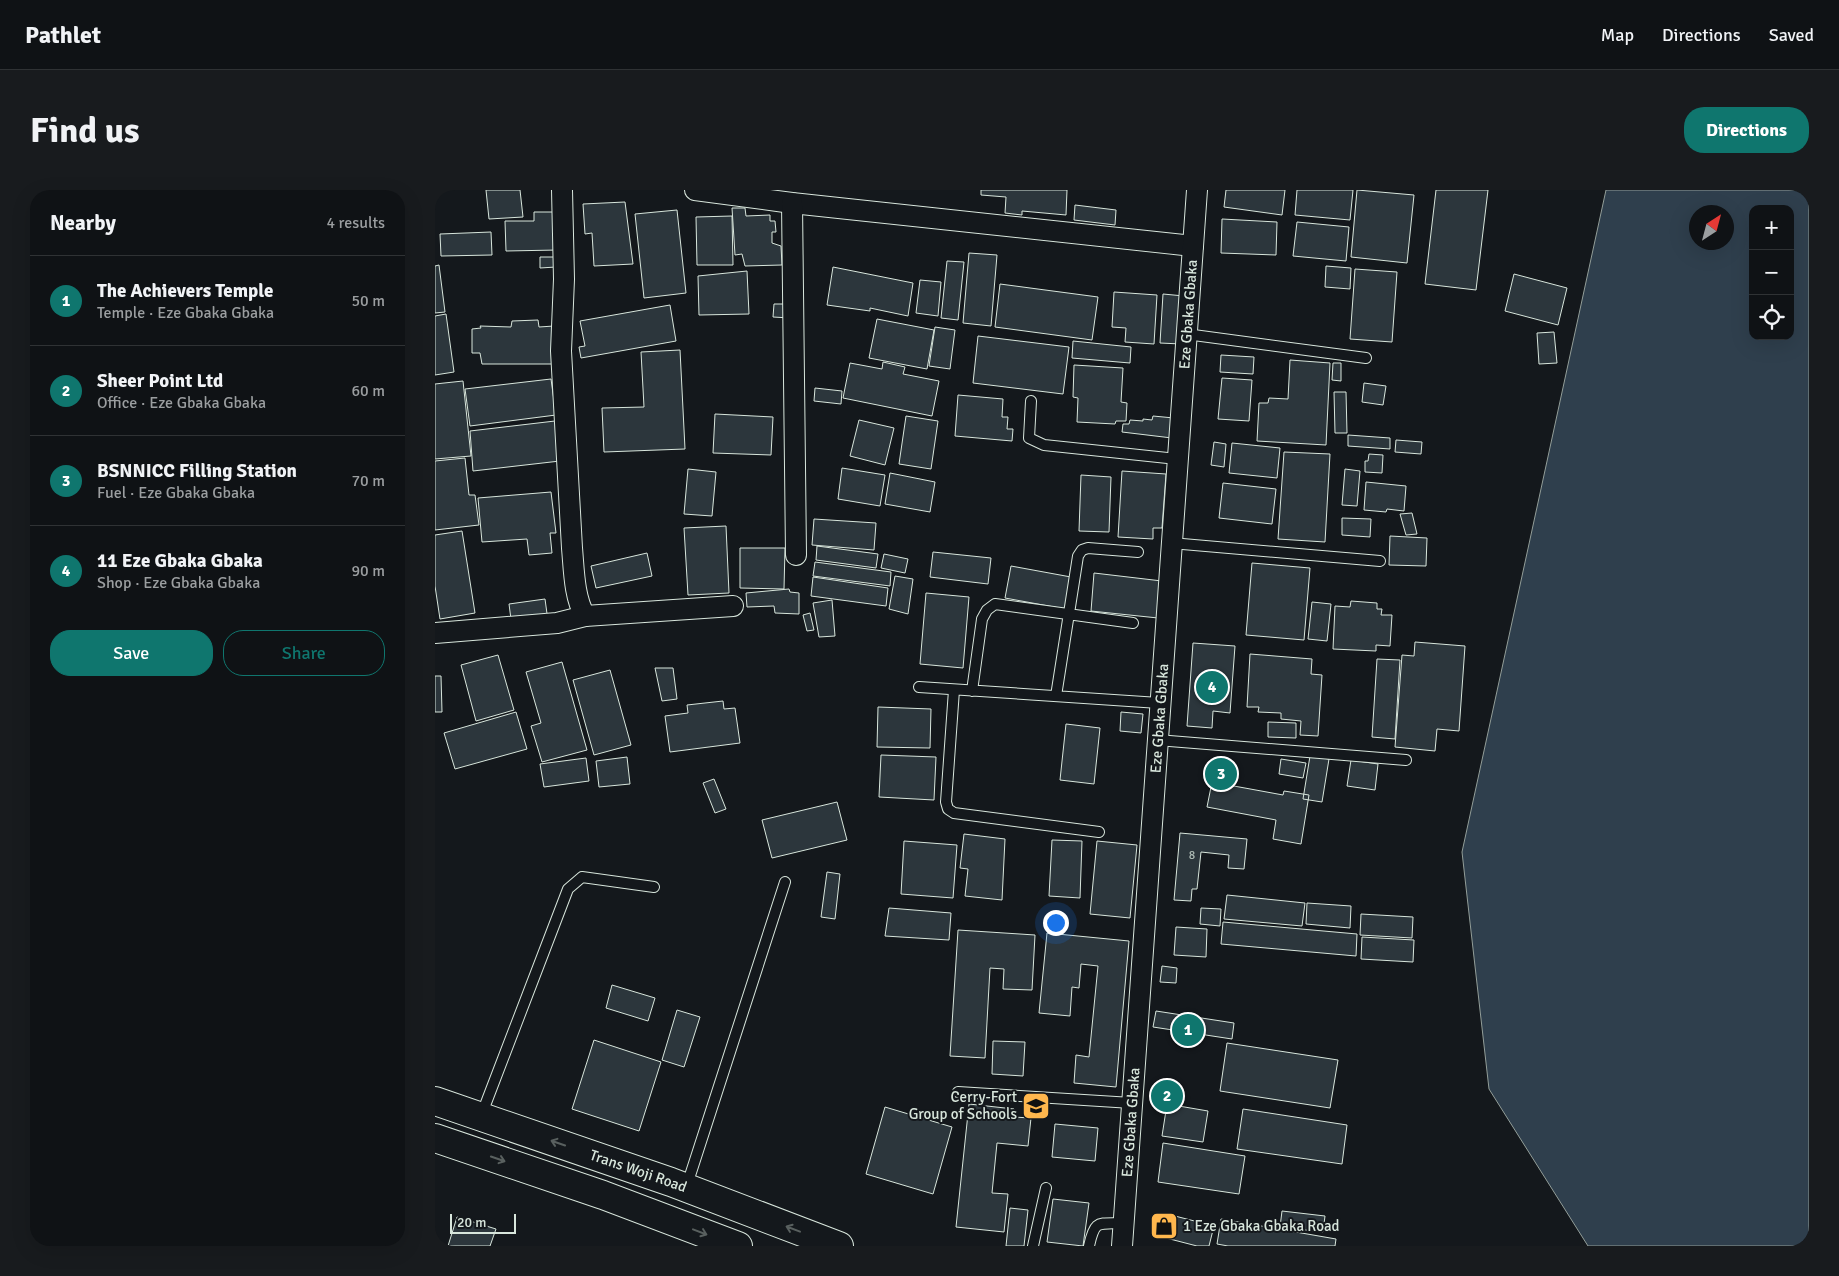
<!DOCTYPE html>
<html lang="en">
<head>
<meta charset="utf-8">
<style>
  body { margin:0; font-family:Signika,sans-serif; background:#181b1e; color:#f1f3f6 }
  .controls { position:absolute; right:15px; top:15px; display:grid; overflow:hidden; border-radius:10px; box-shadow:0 5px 20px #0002 }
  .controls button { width:45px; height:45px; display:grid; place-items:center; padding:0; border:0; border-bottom:1px solid #2f3234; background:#0f1215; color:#f1f3f6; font:25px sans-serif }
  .compass { position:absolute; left:1254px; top:15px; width:45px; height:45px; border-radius:50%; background:#0f1215; box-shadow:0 5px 20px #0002; rotate:36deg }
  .scale { position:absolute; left:15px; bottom:12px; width:66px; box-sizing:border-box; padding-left:5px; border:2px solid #d8e6dc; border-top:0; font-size:14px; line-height:18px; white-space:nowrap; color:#d8e6dc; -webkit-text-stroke:4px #14181c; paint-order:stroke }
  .you { position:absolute; left:620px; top:732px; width:18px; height:18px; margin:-12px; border:4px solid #fff; border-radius:50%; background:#1a73e8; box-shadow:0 0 0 8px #1a73e833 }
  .badge { display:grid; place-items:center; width:32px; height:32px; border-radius:50%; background:#0f766e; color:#fff; font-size:16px; font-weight:700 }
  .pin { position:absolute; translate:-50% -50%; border:2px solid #fff; box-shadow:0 1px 5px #0006 }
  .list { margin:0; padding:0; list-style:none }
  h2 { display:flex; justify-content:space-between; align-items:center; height:65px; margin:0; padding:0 20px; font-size:21px }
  h2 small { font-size:16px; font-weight:400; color:#9b9ea0 }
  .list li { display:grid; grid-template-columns:32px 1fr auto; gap:15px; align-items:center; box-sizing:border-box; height:90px; padding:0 20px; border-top:1px solid #2f3234 }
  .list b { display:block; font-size:19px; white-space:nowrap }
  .list p { margin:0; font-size:16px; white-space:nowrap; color:#9b9ea0 }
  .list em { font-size:16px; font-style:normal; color:#9b9ea0 }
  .actions { display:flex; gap:10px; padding:15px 20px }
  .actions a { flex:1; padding:11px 0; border:1px solid #0f766e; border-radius:20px; text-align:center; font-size:18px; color:#0f766e }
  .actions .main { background:#0f766e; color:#fff }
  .icon { flex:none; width:28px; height:28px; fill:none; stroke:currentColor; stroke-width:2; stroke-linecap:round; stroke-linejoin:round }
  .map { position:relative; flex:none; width:1374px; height:1056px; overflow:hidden; border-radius:20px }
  header { display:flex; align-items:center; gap:30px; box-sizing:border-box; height:70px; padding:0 25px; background:#0f1215; border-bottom:1px solid #2f3234 }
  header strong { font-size:24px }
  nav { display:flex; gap:28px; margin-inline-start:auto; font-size:18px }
  .intro { display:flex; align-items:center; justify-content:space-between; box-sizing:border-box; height:120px; padding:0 30px }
  h1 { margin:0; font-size:35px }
  .button { padding:12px 22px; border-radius:20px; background:#0f766e; color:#fff; font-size:18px; font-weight:700 }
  main { display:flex; gap:30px; padding:0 30px }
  aside { flex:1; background:#0f1215; border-radius:20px; box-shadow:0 5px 20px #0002 }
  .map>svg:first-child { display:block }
  .water { fill:#2f3f4d; stroke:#939e99; fill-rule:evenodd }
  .building { fill:#2c363c; stroke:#d8e6dc }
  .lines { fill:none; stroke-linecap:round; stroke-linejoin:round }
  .service-casing { stroke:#d8e6dc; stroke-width:12 }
  .minor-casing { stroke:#d8e6dc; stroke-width:22 }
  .secondary-casing { stroke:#d8e6dc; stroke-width:30 }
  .service { stroke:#14181c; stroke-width:10 }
  .minor { stroke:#14181c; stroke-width:20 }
  .secondary { stroke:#14181c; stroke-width:28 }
  .oneway { stroke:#59605f }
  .labels { text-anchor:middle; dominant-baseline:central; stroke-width:4; stroke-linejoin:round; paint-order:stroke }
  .number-label { font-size:12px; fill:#adbab4 }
  .street-label { font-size:15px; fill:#d8e6dc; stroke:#14181c }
  .poi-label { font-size:15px; fill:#d8e6dc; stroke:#14181c; text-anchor:end }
</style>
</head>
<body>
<header>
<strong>Pathlet</strong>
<nav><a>Map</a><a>Directions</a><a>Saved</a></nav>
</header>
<div class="intro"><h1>Find us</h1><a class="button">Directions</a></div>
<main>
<aside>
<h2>Nearby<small>4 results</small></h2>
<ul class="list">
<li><span class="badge">1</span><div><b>The Achievers Temple</b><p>Temple · Eze Gbaka Gbaka</p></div><em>50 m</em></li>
<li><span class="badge">2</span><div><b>Sheer Point Ltd</b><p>Office · Eze Gbaka Gbaka</p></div><em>60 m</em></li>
<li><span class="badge">3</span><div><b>BSNNICC Filling Station</b><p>Fuel · Eze Gbaka Gbaka</p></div><em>70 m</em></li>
<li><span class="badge">4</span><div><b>11 Eze Gbaka Gbaka</b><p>Shop · Eze Gbaka Gbaka</p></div><em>90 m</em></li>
</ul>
<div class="actions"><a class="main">Save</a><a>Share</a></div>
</aside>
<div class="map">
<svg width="1374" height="1056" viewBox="0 0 1374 1056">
  <rect width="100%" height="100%" fill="#14181c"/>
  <!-- water -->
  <path class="water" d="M1171 0H1374V1056H1153L1054 899 1027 662ZM1318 19H1355V146H1318ZM1262 22H1292V52H1262Z"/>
  <!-- building -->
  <path class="building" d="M51 0H85L88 27 54 29Z
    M546 0H632L631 25 587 21V25L570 23 571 7 546 5Z
    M791 0H850L847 25 789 17Z
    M862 0H918L915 30 860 25Z
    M922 0 979 5 972 73 916 67Z
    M1001 0H1053L1041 100 990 94Z
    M190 12 198 74 159 76 157 43 150 44 148 14Z
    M640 15 681 20 680 35 639 30Z
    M297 18H310L311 26 335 25V31H340L341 42H337V53L346 56 347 75 310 76 307 64 300 65Z
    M242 20 251 103 209 108 200 24Z
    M99 22H123V60L71 61 70 31H99Z
    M297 26 298 75H262L261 27Z
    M787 29 842 32 841 65 786 63Z
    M862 32 914 37 911 71 858 66Z
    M56 42 57 65 6 66 5 44Z
    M534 63 562 65 556 136 528 133Z
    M105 67H120L121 77 105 78Z
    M512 71 529 72 523 130 506 128Z
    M4 75 10 122 0 123V76Z
    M891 76 916 78 915 99 890 97Z
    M398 77 478 93 473 126 435 118V121L392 115Z
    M920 79 962 82 957 152 915 149Z
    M312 81 314 124 264 125 263 86Z
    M1079 84 1132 98 1123 135 1070 121Z
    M485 90 506 92 503 126 481 123Z
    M565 94 663 107 657 150 560 137Z
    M679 102 722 105 719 154 690 152 691 138 677 137Z
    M728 104 749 106 746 154 725 153Z
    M339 114H356L355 128 338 127Z
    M235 115 241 151 146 168 144 157 150 156 145 131Z
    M11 124 19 182 0 185V126Z
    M442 129 499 140 492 179 434 168Z
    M103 130 104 137 119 136V174H47L45 163H37V139L46 138 45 136 76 137 77 131Z
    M500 137 520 140 515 179 494 176Z
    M1119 142 1122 173 1104 174 1102 143Z
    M543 146 634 157 628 204 538 193Z
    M638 151 696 157 695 173 637 168Z
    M245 160 250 259 169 262 167 218 209 217 206 162Z
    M786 165 819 167 818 184 785 182Z
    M855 170 895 173 891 255 822 251 824 213H833L834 208 853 209Z
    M448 172 470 177 468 184 504 191 497 226 408 208 415 173 447 179Z
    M898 173H906V191L897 190Z
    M639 175 688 178 686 212 692 213 691 231H681L680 234 642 232 643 208 638 207Z
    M787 188 817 190 814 231 783 229Z
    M116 189 121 225 35 236 30 199Z
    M28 191 36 266 0 269V194Z
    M929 193 951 196 948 215 927 212Z
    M380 198 407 201 406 214 379 211Z
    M899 202H911L912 243H900Z
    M523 205 568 209 567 227H573L572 239H578L577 251 520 246Z
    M280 224 338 227 336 265 278 263Z
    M471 226 503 231 496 279 464 274Z
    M718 226 739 228 737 248 687 242 688 234H694L695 230 708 231V229L717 230Z
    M424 230 459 238 450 275 415 266Z
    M120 231 125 271 38 281 35 241Z
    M913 245 955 248V259L913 256Z
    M961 250 987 252 986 264 960 262Z
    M779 252 791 254 789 277 776 275Z
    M797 253 845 258 842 288 794 283Z
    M849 262 895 264 890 352 843 349Z
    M934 264 948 265 947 283 930 282V271H933Z
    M30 268 34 305H40L44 335 0 340V271Z
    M407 278 450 285 445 316 403 309Z
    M253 279 281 282 277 326 249 324Z
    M910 279 925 281 922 316 907 315Z
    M687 281 731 284 727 338H718V349L683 347Z
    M455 283 500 292 495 322 450 314Z
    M646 285 676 287 674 342 644 341Z
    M931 292 971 296 969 321 952 319 951 322 929 320Z
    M788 293 841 299 837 334 784 328Z
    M116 302 121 343H115L117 363 94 365 92 349 47 352 43 308Z
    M977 323 982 344 971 345 965 324Z
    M907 328 936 329 935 347 907 345Z
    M379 329 441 333 439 360 377 355Z
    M291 336 294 403 253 405 249 338Z
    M27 341 40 423 5 429 0 396V345Z
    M955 346 992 348 991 376 954 375Z
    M382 356 443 364 441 378 381 370Z
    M305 358H350L349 399 305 398Z
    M498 362 556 368 553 394 495 387Z
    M212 363 217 386 161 398 156 376Z
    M449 364 473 369 470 383 446 378Z
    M380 372 456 382 455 396 378 386Z
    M817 373 875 378 869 450 811 445Z
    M576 376 636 387 630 419 570 408Z
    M659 383 727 391 723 428 656 421Z
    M460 386 478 389 473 424 454 419Z
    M378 387 453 398 451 416 376 406Z
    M354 399 355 402 364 403V424L340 423 339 416 312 417 311 403Z
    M491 403 534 407 528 478 485 474Z
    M110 409 113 431 77 437 74 414Z
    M397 410 400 446 384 447 378 413Z
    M916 411 942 413V419H947L946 425H957L955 456 941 455V461L898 459 900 416 915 417Z
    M877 412 896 414 892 451 873 449Z
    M375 423 379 440 372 441 368 425Z
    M980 452 1030 456 1024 541 1002 539 1000 561 960 557 967 465 979 466Z
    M758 453 800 456 795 523 778 521 777 538 752 536Z
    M815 464 877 469 876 484 887 485 883 546 865 545 866 531 846 529V523L823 522 824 517H812Z
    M63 465 79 520 41 531 26 475Z
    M942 469 965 470 960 549 937 547Z
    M127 472 152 560 107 572 96 536 106 533 91 482Z
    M220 478H238L242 509 227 511Z
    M175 480 196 555 159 565 138 490Z
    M0 486H6L7 522H0Z
    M288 511 289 519 300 518 305 553 235 562 230 526 253 523 252 515Z
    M443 517 496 519 495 558 442 557Z
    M81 522 92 559 20 579 9 543Z
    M686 522 708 524 706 543 685 541Z
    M833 532 861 533V548L833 547Z
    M631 534 665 538 659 594 625 590Z
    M446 565 501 567 499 610 444 607Z
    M875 566 894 569 887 612 868 609Z
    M192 567 195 594 164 597 161 571Z
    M151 568 154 591 109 597 105 574Z
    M846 569 871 573 868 588 844 584Z
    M916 570 943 574 940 600 912 596Z
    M279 589 291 619 280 623 268 593Z
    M777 592 848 605 849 601 874 605 866 654 838 649 841 630 772 617Z
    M402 612 412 650 337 668 327 630Z
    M745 643 812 649 809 679 793 678 794 665 766 662 762 699H757L756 711 739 710Z
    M529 644 570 649 567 710 530 706 533 679 525 678Z
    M617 650 647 651 645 708 614 706Z
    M469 651 522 655 518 708 466 704Z
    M662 651 702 655 695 728 655 724Z
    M392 682 405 684 400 729 386 727Z
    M792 705 870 713 867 736 789 729Z
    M872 713 916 716 915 738 871 734Z
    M454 718 516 723 514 750 450 746Z
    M766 718 786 719 785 736 765 734Z
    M926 724 978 727 977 748 925 745Z
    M788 732 922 744 921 766 786 754Z
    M741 737 772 739 771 767 739 765Z
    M523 740 600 745 597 800 568 799 569 779 555 778 550 868 515 866Z
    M612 743 694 751 681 897 639 893 641 865 654 867 663 776 646 774 644 798 637 797 635 826 604 823Z
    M927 747 979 750 978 772 926 769Z
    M727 776 742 778 741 793 725 792Z
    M177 795 220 808 213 831 171 818Z
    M242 820 265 827 249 877 227 870Z
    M721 821 799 833 797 849 718 837Z
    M159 850 226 872 204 941 137 919Z
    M558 851 590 852 588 886 557 884Z
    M792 853 903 870 895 918 785 901Z
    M534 914 579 919 578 927 596 928 593 956 562 953 557 1003 573 1004 569 1042 521 1037Z
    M732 914 773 921 768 952 727 946Z
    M450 917 517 937 498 1004 431 984Z
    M808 919 912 935 907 974 802 959Z
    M620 934 663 938 660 971 617 967Z
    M728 953 810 966 804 1004 723 992Z
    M618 1009 654 1013 648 1056 612 1052Z
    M575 1018 593 1020 589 1056H571Z
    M847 1021 890 1026 888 1042 845 1037Z
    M736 1025 779 1036 774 1056H762L731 1048Z
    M22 1027 61 1039 55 1056H13Z
    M786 1029 901 1049 900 1056H793L782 1054Z"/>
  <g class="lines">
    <!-- service casing -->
    <g class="service-casing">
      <path id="service" d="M751 144 931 168
        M596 211 594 248 609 255 742 269
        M736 353 945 371
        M484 497 724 513
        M519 500 511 612 513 619 519 623 664 642
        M537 501 547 429 552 420 560 414 698 433
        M621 506 643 366 647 360 653 358 703 362
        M722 550 971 570
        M523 902 697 913
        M46 926 133 699 147 687 219 697
        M251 998 350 692
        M598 1056 611 998
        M654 1056C660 1029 663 1034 688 1033"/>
    </g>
    <!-- minor casing -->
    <g class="minor-casing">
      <g id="minor">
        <path d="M127 0 129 89 126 161 137 358C139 380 139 407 150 426"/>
        <path d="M260 0 357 13 758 56"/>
        <path d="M357 13 361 365"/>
        <path d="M0 443 122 433 150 426 298 416"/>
        <path id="s1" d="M687 1056 762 0"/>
      </g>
    </g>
    <!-- secondary casing -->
    <g class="secondary-casing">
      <g id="secondary">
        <path id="s2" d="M0 911 236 992 404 1056"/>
        <path d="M0 948 168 1005 303 1056"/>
      </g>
    </g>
    <!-- service -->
    <use href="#service" class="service"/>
    <!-- minor -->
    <use href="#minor" class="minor"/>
    <!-- secondary -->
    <use href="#secondary" class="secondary"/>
  </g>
  <!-- one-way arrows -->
  <defs><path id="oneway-shaft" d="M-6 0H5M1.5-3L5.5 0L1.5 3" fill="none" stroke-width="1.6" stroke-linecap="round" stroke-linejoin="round" transform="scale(1.25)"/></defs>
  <g class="oneway">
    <use href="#oneway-shaft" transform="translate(123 953) rotate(-161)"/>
    <use href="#oneway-shaft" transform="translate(63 969) rotate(19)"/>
    <use href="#oneway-shaft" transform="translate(358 1039) rotate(-159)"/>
    <use href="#oneway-shaft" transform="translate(265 1042) rotate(21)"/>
  </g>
  <!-- icons -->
  <defs>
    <g id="school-square" transform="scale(1.4375)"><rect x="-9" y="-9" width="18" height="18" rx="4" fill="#ffb74d" stroke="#14181c"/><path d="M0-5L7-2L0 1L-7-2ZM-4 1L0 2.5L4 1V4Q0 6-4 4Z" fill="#111"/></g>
    <g id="shop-square" transform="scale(1.4375)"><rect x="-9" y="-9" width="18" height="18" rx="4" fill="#ffb74d" stroke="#14181c"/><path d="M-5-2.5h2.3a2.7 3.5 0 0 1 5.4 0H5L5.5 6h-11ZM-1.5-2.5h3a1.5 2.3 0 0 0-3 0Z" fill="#111"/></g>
  </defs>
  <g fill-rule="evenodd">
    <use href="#school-square" x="601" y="916"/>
    <use href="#shop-square" x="729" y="1036"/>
  </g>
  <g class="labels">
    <!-- number labels -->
    <g class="number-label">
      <text x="757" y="665">8</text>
    </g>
    <!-- street labels -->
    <g class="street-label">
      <text stroke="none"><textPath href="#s1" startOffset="934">Eze Gbaka Gbaka</textPath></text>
      <text stroke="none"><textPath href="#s1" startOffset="529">Eze Gbaka Gbaka</textPath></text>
      <text stroke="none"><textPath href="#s1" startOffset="124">Eze Gbaka Gbaka</textPath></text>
      <text stroke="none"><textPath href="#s2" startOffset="215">Trans Woji Road</textPath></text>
    </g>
    <!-- poi labels -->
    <g class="poi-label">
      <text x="582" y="907">Cerry-Fort<tspan x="582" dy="17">Group of Schools</tspan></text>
      <text x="748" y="1036" text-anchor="start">1 Eze Gbaka Gbaka Road</text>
    </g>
  </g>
</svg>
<div class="controls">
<button>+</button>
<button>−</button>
<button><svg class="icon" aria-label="locate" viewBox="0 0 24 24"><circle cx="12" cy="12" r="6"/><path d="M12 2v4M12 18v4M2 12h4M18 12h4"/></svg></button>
</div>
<svg class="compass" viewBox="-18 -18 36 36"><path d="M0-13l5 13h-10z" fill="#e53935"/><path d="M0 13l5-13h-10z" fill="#9b9ea0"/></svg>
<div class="scale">20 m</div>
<div class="you"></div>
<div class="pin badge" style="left:753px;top:840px">1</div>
<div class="pin badge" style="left:732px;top:906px">2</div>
<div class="pin badge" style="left:786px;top:584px">3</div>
<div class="pin badge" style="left:777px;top:497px">4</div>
</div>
</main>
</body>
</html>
